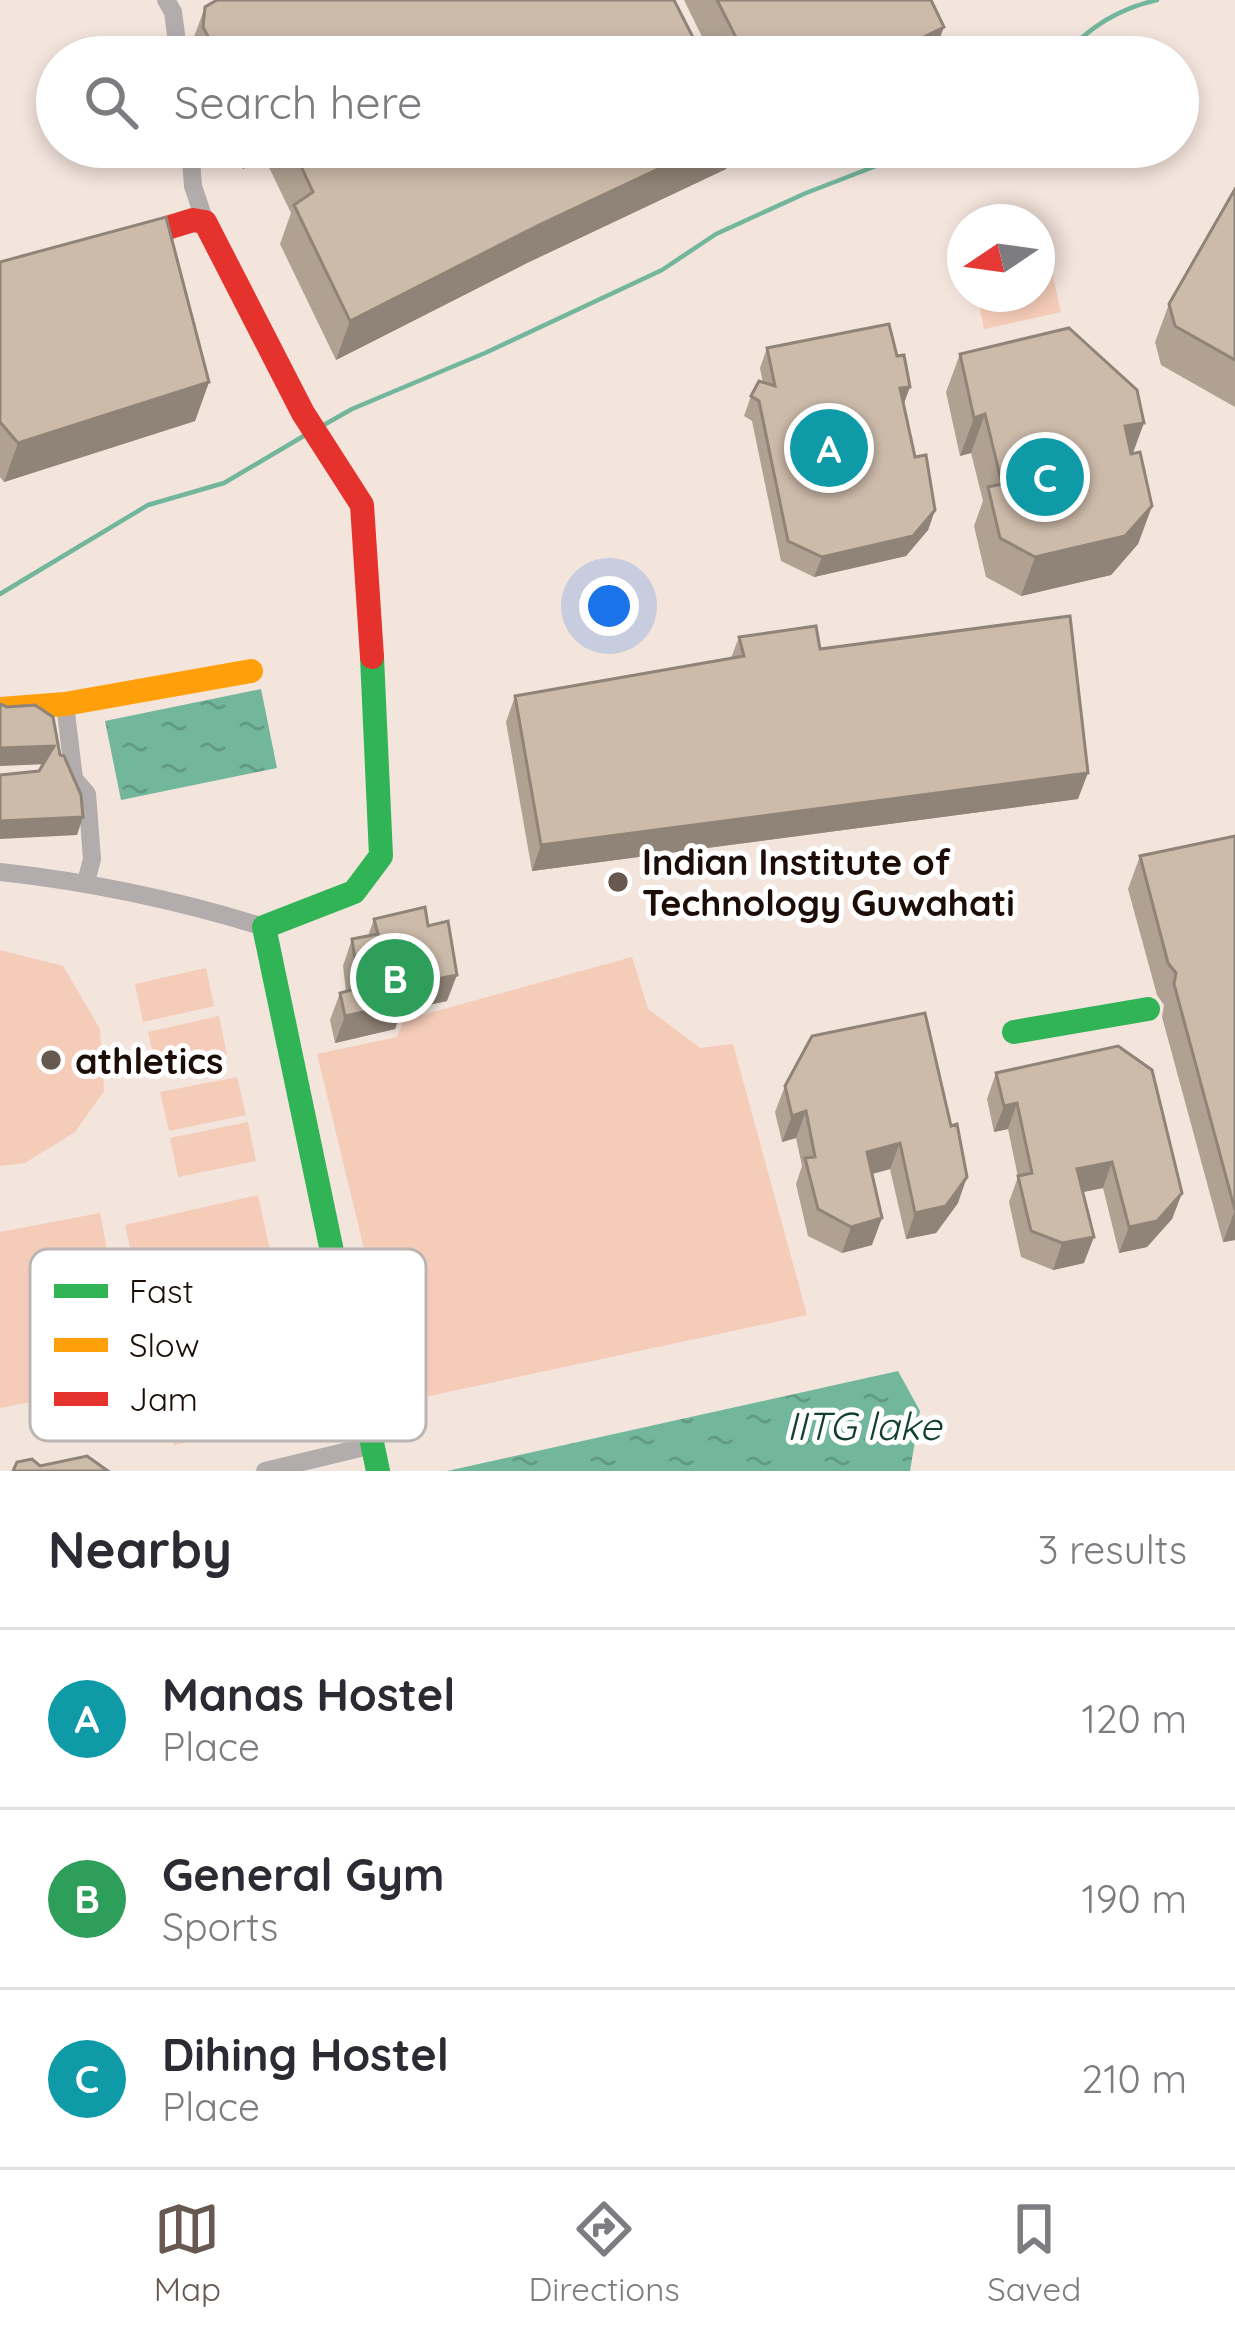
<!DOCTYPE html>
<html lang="en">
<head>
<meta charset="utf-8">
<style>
  body { margin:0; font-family:Quicksand,sans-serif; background:#f7f7f7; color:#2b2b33 }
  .compass { position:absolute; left:947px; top:204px; width:108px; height:108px; border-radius:50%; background:#fff; box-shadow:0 6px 18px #0003; rotate:257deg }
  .you { position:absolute; left:609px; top:606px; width:42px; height:42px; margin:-30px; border:9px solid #fff; border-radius:50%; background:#1a73e8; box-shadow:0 0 0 18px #1a73e833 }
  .badge { display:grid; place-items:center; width:78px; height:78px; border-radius:50%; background:#675851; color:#fff; font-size:39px; font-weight:700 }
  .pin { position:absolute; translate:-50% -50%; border:6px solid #fff; box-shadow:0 3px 12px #0006 }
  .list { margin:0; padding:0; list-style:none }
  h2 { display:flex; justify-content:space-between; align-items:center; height:156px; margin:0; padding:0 48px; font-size:51px }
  h2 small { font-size:39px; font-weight:400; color:#7c7c81 }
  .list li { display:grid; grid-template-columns:78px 1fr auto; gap:36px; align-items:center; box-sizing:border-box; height:180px; padding:0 48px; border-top:3px solid #e1e1e2 }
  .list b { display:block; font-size:45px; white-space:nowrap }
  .list p { margin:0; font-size:39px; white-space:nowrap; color:#7c7c81 }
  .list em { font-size:39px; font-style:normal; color:#7c7c81 }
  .icon { flex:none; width:66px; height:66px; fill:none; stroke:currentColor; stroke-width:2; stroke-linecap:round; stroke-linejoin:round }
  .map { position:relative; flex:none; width:1235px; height:1471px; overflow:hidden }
  .search { position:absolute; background:#fff; box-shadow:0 6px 18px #0003; left:36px; right:36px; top:36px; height:132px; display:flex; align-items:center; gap:30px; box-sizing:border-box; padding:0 42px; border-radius:66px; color:#7c7c81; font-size:45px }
  .sheet { height:696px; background:#fff }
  nav { display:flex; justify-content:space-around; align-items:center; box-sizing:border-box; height:168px; border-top:3px solid #e1e1e2; background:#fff; font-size:33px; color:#7c7c81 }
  nav a { display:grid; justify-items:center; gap:6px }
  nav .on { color:#675851 }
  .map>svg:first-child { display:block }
  .park { fill:#f5ccb8 }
  .water { fill:url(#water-ripples) }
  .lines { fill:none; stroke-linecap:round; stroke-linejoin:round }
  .stream { stroke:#72b69c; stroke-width:4.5 }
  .street { stroke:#b3acad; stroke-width:18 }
  .fast { stroke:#30b455; stroke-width:24 }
  .slow { stroke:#ff9f0a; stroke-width:24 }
  .jam { stroke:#e5322d; stroke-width:24 }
  .wall { fill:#b0a192 }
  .shaded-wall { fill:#908377 }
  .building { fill:#cdbbaa; stroke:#908377; stroke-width:3 }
  .poi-dot { fill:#675851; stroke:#fff; stroke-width:4.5 }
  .labels { text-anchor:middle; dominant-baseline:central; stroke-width:10; stroke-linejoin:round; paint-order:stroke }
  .poi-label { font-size:36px; font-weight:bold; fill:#1c0d06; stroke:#fff; text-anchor:start }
  .water-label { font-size:39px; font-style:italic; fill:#103e2f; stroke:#fff }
  .key { fill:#fff; stroke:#bbb6b4; stroke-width:3 }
  .key-label { font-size:33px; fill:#1c0d06 }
</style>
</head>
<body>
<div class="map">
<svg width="1235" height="1471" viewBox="0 0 1235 1471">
  <defs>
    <pattern id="water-ripples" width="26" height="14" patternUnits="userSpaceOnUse" patternTransform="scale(3)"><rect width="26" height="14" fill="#72b69c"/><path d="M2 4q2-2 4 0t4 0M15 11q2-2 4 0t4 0" fill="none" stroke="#629b85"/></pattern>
  </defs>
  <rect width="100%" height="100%" fill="#f3e4dc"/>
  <!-- park -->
  <path class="park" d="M1050 263 1061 312 984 329 977 294H1037V267Z
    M0 950 63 966 100 1029 104 1091 75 1132 25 1163 0 1166Z
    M632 957 648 1009 700 1048 733 1044 807 1315 401 1402 317 1054 397 1037 404 1020Z
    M206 968 214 1006 143 1022 135 984Z
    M219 1016 227 1055 157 1070 148 1032Z
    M237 1077 246 1115 169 1131 160 1092Z
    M248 1122 256 1161 178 1177 170 1138Z
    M258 1195 306 1416 174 1445 125 1225Z
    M100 1213 132 1383 0 1408V1232Z"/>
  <!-- water -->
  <path class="water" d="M261 689 277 768 121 800 105 721Z
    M898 1371 920 1411 910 1471H447Z"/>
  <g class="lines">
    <!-- stream -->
    <path class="stream" d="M1064 57C1087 27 1121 8 1157 0
      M322 426 352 409 485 353 662 270 716 234 806 193 925 147
      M0 594 148 505 224 483 307 434"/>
    <!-- street -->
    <path class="street" d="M166 0 173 12 179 57
      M190 147 193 186 205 222
      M65 704 74 779 87 794 92 859 86 882
      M0 872C91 882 177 900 264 927
      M265 1471 373 1445"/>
    <!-- fast -->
    <path class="fast" d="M372 657 381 856 354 892 264 927 378 1471
      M1014 1032 1148 1009"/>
    <!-- slow -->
    <path class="slow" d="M0 709 65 704 251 671"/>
    <!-- jam -->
    <path class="jam" d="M138 237 193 220 205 222 303 413 362 505 372 657"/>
  </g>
  <!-- wall -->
  <path class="wall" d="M684 0H931L933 57H712Z
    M205 7 703 57H190L191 45Z
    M232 147H734L726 169 527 263 336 360 280 244 291 213 264 157 243 169Z
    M1235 189V407L1161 365 1155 342 1169 304Z
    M0 262 209 382 195 421 4 482 0 477Z
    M767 348 904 404 915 457 935 510 928 530 906 556 814 577 781 561 752 421 744 416 751 396 763 383 760 368Z
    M960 354 1133 454 1152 506 1138 544 1111 575 1021 596 986 577 974 526 983 501 971 453 960 456 946 392Z
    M739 637 820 649 1078 799 532 871 506 722 515 696 731 658Z
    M1235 836V1240L1223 1242 1162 1017 1164 1005 1157 995 1128 889 1140 856Z
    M374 919 428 926 447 1001 401 1011 395 1029 335 1043 330 1020 340 993 346 991 343 966 352 939 368 936Z
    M812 1036 958 1203 936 1233 906 1239 890 1169 872 1174V1245L842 1253 808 1236 796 1184 802 1166 796 1138 782 1142 775 1112 785 1086Z
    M996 1073 1182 1193 1172 1219 1147 1247 1119 1253 1103 1188 1083 1192 1084 1263 1053 1270 1021 1257 1009 1202 1018 1177 1008 1129 994 1132 987 1099Z"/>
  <!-- shaded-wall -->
  <path class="shaded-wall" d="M944 27 933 57H883Z
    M251 147H268L264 157 243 169Z
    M705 147H734L726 169 527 263 336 360 350 321 541 224Z
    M209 382 195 421 4 482 18 443Z
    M910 387 903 406 900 388Z
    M985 414 971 453 960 456 974 418Z
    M1144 423 1130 461 1125 426Z
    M1152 506 1138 544 1111 575 1021 596 1035 557Z
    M935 510 928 530 906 556 814 577 822 557Z
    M54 746 48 764 0 766V748Z
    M1088 773 1078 799 532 871 541 845Z
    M83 817 77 835 0 839V821Z
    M457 975 447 1001 401 1011 395 1029 335 1043 345 1016 402 986Z
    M1017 1103 1008 1129 994 1132 1004 1106Z
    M806 1111 796 1138 782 1142 792 1116Z
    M900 1143 890 1169 857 1178 867 1152Z
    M1112 1162 1103 1188 1068 1195 1077 1169Z
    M967 1177 958 1203 936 1233 906 1239 915 1213Z
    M1182 1193 1172 1219 1147 1247 1119 1253 1129 1227Z
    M1235 1210V1240L1223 1242Z
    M882 1218 872 1245 842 1253 851 1227Z
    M1094 1237 1084 1263 1053 1270 1062 1243Z"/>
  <!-- building -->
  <path class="building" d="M217 0H674L703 57H219L203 27 205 7Z
    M717 0H931L944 27 883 57H746Z
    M292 147H705L541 224 350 321 294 205 313 192Z
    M1235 189V360L1175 326 1169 304Z
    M166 217 209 382 18 443 0 422V262Z
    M889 324 897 356 904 355 910 387 900 388 915 457 926 455 935 510 913 536 822 557 788 541 759 401 751 396 759 381 775 386 767 348Z
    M1069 328 1137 390 1144 423 1125 426 1131 454 1140 452 1152 506 1125 536 1035 557 1000 538 988 487 1002 484 985 414 974 418 960 354Z
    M1070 616 1088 773 541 845 515 696 744 656 739 637 816 626 820 649Z
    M0 704 7 707 35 705 53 717 60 755 64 756 81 795 83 817 0 821V775L39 771 54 746 0 748Z
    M1235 836V1210L1174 984 1176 973 1168 963 1140 856Z
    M425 907 428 926 448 921 457 975 402 986 404 1003 345 1016 340 993 359 988 352 939 378 934 374 919Z
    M925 1013 951 1126 957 1124 967 1177 946 1206 915 1213 900 1143 867 1152 882 1218 851 1227 818 1209 805 1158 815 1157 806 1111 792 1116 785 1086 812 1036Z
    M1118 1046 1152 1070 1182 1193 1157 1221 1129 1227 1112 1162 1077 1169 1094 1237 1062 1243 1031 1231 1018 1176 1032 1173 1017 1103 1004 1106 996 1073Z
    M87 1456 108 1471H13L17 1462 32 1459 40 1466Z"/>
  <!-- markers -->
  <g class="poi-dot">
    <circle cx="618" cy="882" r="12"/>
    <circle cx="51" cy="1060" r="12"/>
  </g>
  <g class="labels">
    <!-- poi labels -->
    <g class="poi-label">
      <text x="642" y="861">Indian Institute of<tspan x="642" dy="41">Technology Guwahati</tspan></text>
      <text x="75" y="1060">athletics</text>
    </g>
    <!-- water labels -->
    <g class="water-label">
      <text x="864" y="1425">IITG lake</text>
    </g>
  </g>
  <!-- legend -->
  <rect x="30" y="1249" width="396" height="192" rx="18" class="key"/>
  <rect x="54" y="1284" width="54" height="14" fill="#30b455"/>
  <rect x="54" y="1338" width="54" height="14" fill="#ff9f0a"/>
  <rect x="54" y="1392" width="54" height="14" fill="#e5322d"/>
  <g class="key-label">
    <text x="129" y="1303">Fast</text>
    <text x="129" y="1357">Slow</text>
    <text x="129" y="1411">Jam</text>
  </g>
</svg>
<svg class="compass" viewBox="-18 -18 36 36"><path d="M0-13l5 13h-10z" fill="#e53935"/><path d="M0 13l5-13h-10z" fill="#7c7c81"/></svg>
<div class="you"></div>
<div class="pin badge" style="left:829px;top:448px;background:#0f9aa8">A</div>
<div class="pin badge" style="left:395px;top:978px;background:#2e9e5b">B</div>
<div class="pin badge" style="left:1045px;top:477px;background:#0f9aa8">C</div>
<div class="search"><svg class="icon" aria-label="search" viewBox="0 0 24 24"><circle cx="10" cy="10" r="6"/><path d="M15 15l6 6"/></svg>Search here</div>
</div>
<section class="sheet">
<h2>Nearby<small>3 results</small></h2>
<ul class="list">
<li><span class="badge" style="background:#0f9aa8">A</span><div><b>Manas Hostel</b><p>Place</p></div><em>120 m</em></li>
<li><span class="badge" style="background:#2e9e5b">B</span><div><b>General Gym</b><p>Sports</p></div><em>190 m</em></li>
<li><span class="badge" style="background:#0f9aa8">C</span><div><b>Dihing Hostel</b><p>Place</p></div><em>210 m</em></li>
</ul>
</section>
<nav>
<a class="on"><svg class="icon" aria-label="map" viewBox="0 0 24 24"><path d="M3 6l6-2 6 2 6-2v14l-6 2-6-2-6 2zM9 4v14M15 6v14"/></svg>Map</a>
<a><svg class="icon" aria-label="directions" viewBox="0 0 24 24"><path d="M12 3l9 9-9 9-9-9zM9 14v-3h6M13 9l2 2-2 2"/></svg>Directions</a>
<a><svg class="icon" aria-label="saved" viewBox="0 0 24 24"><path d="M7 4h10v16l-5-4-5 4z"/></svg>Saved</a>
</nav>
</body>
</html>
